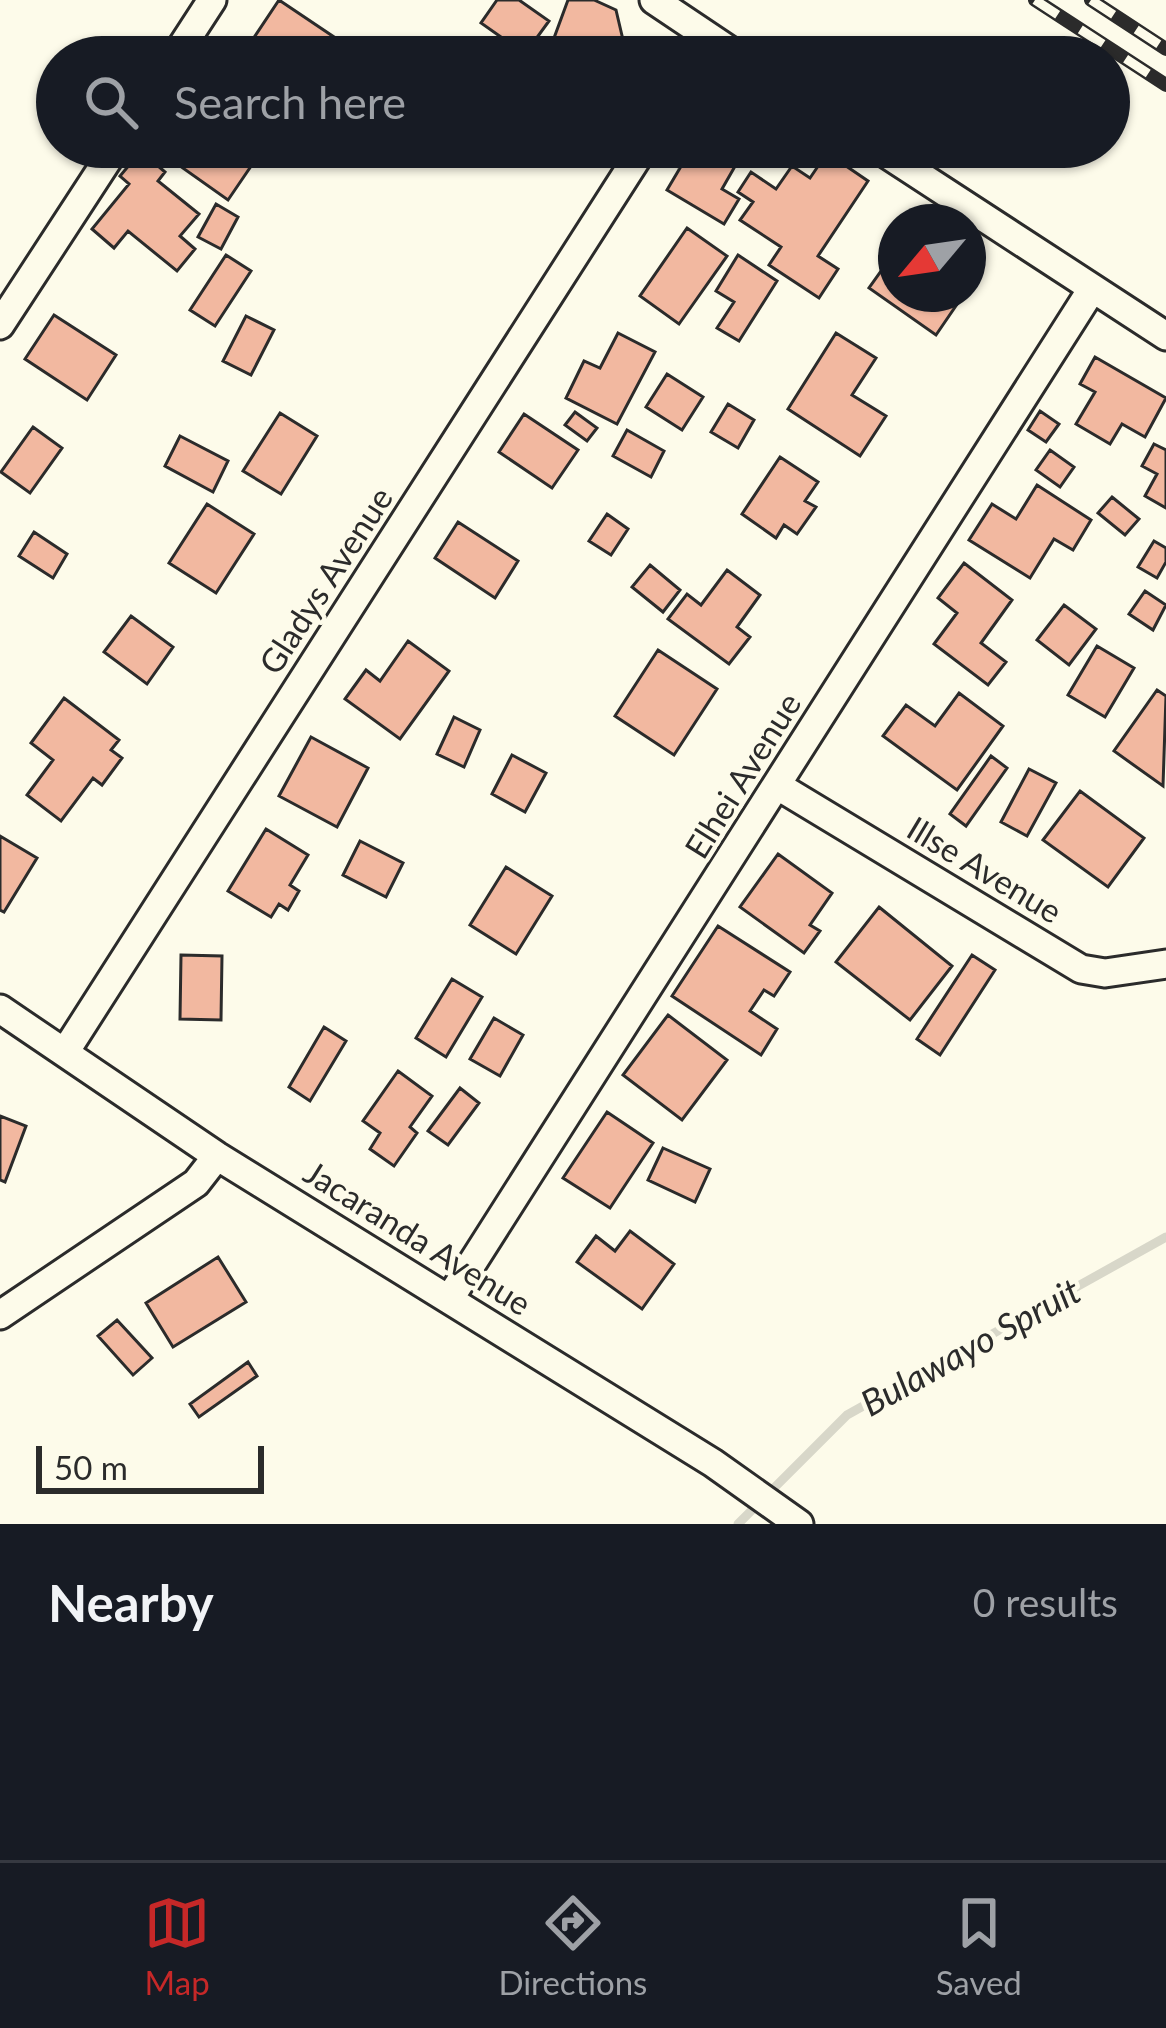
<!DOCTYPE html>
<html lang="en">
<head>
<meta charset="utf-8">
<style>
  body { margin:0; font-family:Lato,sans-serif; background:#20242c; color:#f1f3f6 }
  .compass { position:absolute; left:878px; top:204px; width:108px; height:108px; border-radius:50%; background:#171b24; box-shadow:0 3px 9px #0004; rotate:241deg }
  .scale { position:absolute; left:36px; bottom:30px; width:228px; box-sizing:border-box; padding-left:12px; border:6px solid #2b2b2b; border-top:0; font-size:33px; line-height:42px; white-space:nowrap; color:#2b2b2b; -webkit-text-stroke:9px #fdfbea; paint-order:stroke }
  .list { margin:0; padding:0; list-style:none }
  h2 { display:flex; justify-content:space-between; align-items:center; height:156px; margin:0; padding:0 48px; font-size:51px }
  h2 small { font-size:39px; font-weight:400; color:#9ea1a6 }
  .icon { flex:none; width:66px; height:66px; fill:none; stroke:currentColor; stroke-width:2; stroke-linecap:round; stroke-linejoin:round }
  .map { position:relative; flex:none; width:1166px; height:1524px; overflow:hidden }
  .search { position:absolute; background:#171b24; box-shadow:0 3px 9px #0004; left:36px; right:36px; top:36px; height:132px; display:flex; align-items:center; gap:30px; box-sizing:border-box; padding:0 42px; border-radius:66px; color:#9ea1a6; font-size:45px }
  .sheet { height:336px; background:#171b24 }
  nav { display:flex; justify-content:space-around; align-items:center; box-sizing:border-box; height:168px; border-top:3px solid #363941; background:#171b24; font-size:33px; color:#9ea1a6 }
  nav a { display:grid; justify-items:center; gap:6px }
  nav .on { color:#c62828 }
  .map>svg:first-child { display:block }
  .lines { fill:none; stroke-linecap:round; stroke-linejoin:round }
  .stream { stroke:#d8d7c9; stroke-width:9 }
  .building { fill:#f2b8a0; stroke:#2b2b2b; stroke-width:3 }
  .street-casing { stroke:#2b2b2b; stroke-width:33 }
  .street { stroke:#fdfbea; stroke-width:27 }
  .rail-casing { stroke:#2b2b2b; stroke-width:14 }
  .rail { stroke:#fdfbea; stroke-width:9; stroke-dasharray:27; stroke-linecap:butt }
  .labels { text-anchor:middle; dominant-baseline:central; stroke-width:9; stroke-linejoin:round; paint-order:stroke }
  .street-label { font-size:33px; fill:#2b2b2b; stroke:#fdfbea }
  .water-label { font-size:36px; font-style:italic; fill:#2b2b2b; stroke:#fdfbea }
</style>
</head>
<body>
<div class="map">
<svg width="1166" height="1524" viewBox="0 0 1166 1524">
  <rect width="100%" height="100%" fill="#fdfbea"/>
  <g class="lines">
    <!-- stream -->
    <path class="stream" d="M738 1524 847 1415 1166 1237"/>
  </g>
  <!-- building -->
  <path class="building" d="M279 0 337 39 325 57H241Z
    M497 0H519L549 21 525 54 481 23Z
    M568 0H594L616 10 627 57H547Z
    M168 147H246L258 156 228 200 163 154Z
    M672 147H746L722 189 739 199 724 224 667 190 680 168 665 159Z
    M141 151 165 172 158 181 199 214 180 236 195 249 177 271 128 231 114 248 92 229 129 184 120 176Z
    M827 153 868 181 818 256 838 269 819 298 769 265 781 247 740 220 753 202 738 192 751 172 776 189 792 166 810 178Z
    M216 204 238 217 221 249 198 237Z
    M687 228 727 256 679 324 640 296Z
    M896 250V294H964L936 335 869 288Z
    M226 255 251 271 215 326 190 310Z
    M738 255 777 281 739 341 717 328 734 302 716 291Z
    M54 315 116 355 87 400 25 359Z
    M246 316 274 330 251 375 223 361Z
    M618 333 655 352 617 424 566 398 584 361 600 368Z
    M836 333 876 358 852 395 886 416 860 456 788 409Z
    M1095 357 1166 398 1145 437 1122 424 1110 444 1076 424 1095 392 1080 384Z
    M667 374 703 397 682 430 646 407Z
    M728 404 754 420 738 448 711 432Z
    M1040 411 1059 424 1046 442 1028 430Z
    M575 412 597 428 587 441 565 425Z
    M280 413 317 436 281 494 243 471Z
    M524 414 578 450 552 488 499 452Z
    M33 427 62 448 30 493 1 472Z
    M627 430 664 451 651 477 613 456Z
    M180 436 228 461 213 492 165 466Z
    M1154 444 1166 450V508L1145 496 1157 474 1142 466Z
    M1050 450 1074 467 1060 487 1036 470Z
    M780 457 818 482 805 501 816 507 797 534 784 525 776 538 742 514Z
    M1037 485 1091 520 1073 550 1054 539 1030 578 969 540 992 504 1016 519Z
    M1112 497 1139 519 1125 535 1098 513Z
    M207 504 254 534 216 593 169 563Z
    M607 514 628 529 611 555 589 541Z
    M458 522 518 561 495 598 435 558Z
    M34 532 67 554 53 578 19 556Z
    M1154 541 1166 548V562L1157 578 1138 567Z
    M964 563 1012 600 981 643 1006 662 988 685 934 644 957 613 938 598Z
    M650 565 680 590 663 612 632 587Z
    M727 570 760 595 737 627 750 637 729 664 668 619 687 594 701 605Z
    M1145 591 1166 605 1153 630 1129 614Z
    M1064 605 1096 629 1069 665 1037 640Z
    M131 616 173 647 147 684 104 652Z
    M408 641 449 671 400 739 345 699 366 670 380 681Z
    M1097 646 1134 668 1105 717 1068 695Z
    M658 650 717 689 674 755 615 716Z
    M1157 690 1166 696 1163 786 1114 751Z
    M959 693 1003 726 957 790 883 736 906 705 935 726Z
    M64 698 119 740 111 750 122 758 102 785 93 778 61 821 27 795 53 760 31 743Z
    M454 717 480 730 464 767 437 754Z
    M311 737 368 768 337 827 279 796Z
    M512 755 546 773 525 812 492 794Z
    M991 756 1007 768 966 826 950 814Z
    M1029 769 1056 783 1027 836 1001 822Z
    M1080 791 1144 838 1108 887 1043 840Z
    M266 829 308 855 290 885 299 891 288 910 279 904 271 917 228 891Z
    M0 836 37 858 4 912 0 910Z
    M360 841 403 863 386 897 343 875Z
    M778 854 832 893 810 925 820 931 804 953 740 907Z
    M506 867 552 896 516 954 470 925Z
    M879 907 952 966 910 1020 836 962Z
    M718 926 790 972 774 996 764 990 750 1011 777 1029 761 1055 672 996Z
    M181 955 222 956 221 1020 180 1019Z
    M972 955 995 970 940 1055 917 1039Z
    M452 979 482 997 446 1057 416 1038Z
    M668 1015 727 1060 682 1120 623 1075Z
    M494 1018 523 1035 500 1076 470 1059Z
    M324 1027 346 1041 310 1101 289 1087Z
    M398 1071 432 1096 410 1127 417 1133 394 1166 370 1149 380 1133 363 1121Z
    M460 1088 479 1103 448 1145 428 1131Z
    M607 1112 653 1143 610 1208 563 1178Z
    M0 1116 26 1126 5 1182 0 1180Z
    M663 1148 710 1169 695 1202 648 1180Z
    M630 1231 674 1264 642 1309 577 1262 596 1236 615 1251Z
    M218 1257 246 1302 173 1347 146 1303Z
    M117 1320 152 1358 133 1375 98 1336Z
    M248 1362 257 1376 199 1417 190 1404Z"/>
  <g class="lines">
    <!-- street casing -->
    <g class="street-casing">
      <path id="street" d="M654 0 739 57
        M175 57 212 0
        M876 147 1166 336
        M0 325 116 147
        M778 786 1081 969 1105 973 1166 964
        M0 1009 217 1156 713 1463 799 1524
        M65 1052 644 147
        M450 1298 1092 289
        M0 1315 196 1183 217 1156"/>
    </g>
    <!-- street -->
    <use href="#street" class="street"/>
    <!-- rail casing -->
    <g class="rail-casing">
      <path id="rail" d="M1035 0 1166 85
        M1091 0 1166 49"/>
    </g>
    <!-- rail -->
    <use href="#rail" class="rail"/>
  </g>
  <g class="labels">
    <!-- street labels -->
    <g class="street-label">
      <text transform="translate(325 580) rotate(-57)">Gladys Avenue</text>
      <text transform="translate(742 775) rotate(-58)">Elhei Avenue</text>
      <text transform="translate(985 869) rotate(31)">Illse Avenue</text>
      <text transform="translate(418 1237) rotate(32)">Jacaranda Avenue</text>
    </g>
    <!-- water labels -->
    <g class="water-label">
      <text transform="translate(970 1346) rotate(-29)">Bulawayo Spruit</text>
    </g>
  </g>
</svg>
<svg class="compass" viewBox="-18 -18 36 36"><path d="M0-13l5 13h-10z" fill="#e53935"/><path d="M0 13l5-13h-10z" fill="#9ea1a6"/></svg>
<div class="scale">50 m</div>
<div class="search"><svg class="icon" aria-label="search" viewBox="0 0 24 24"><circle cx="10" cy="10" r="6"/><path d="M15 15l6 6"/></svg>Search here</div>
</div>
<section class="sheet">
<h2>Nearby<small>0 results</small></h2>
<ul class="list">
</ul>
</section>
<nav>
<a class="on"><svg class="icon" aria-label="map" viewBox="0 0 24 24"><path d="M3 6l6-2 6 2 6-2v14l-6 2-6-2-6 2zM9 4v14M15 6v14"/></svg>Map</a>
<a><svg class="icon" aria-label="directions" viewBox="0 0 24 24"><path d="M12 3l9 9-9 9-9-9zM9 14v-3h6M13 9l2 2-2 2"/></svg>Directions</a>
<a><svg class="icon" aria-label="saved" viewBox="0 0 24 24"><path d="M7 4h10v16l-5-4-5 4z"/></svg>Saved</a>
</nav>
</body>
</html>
